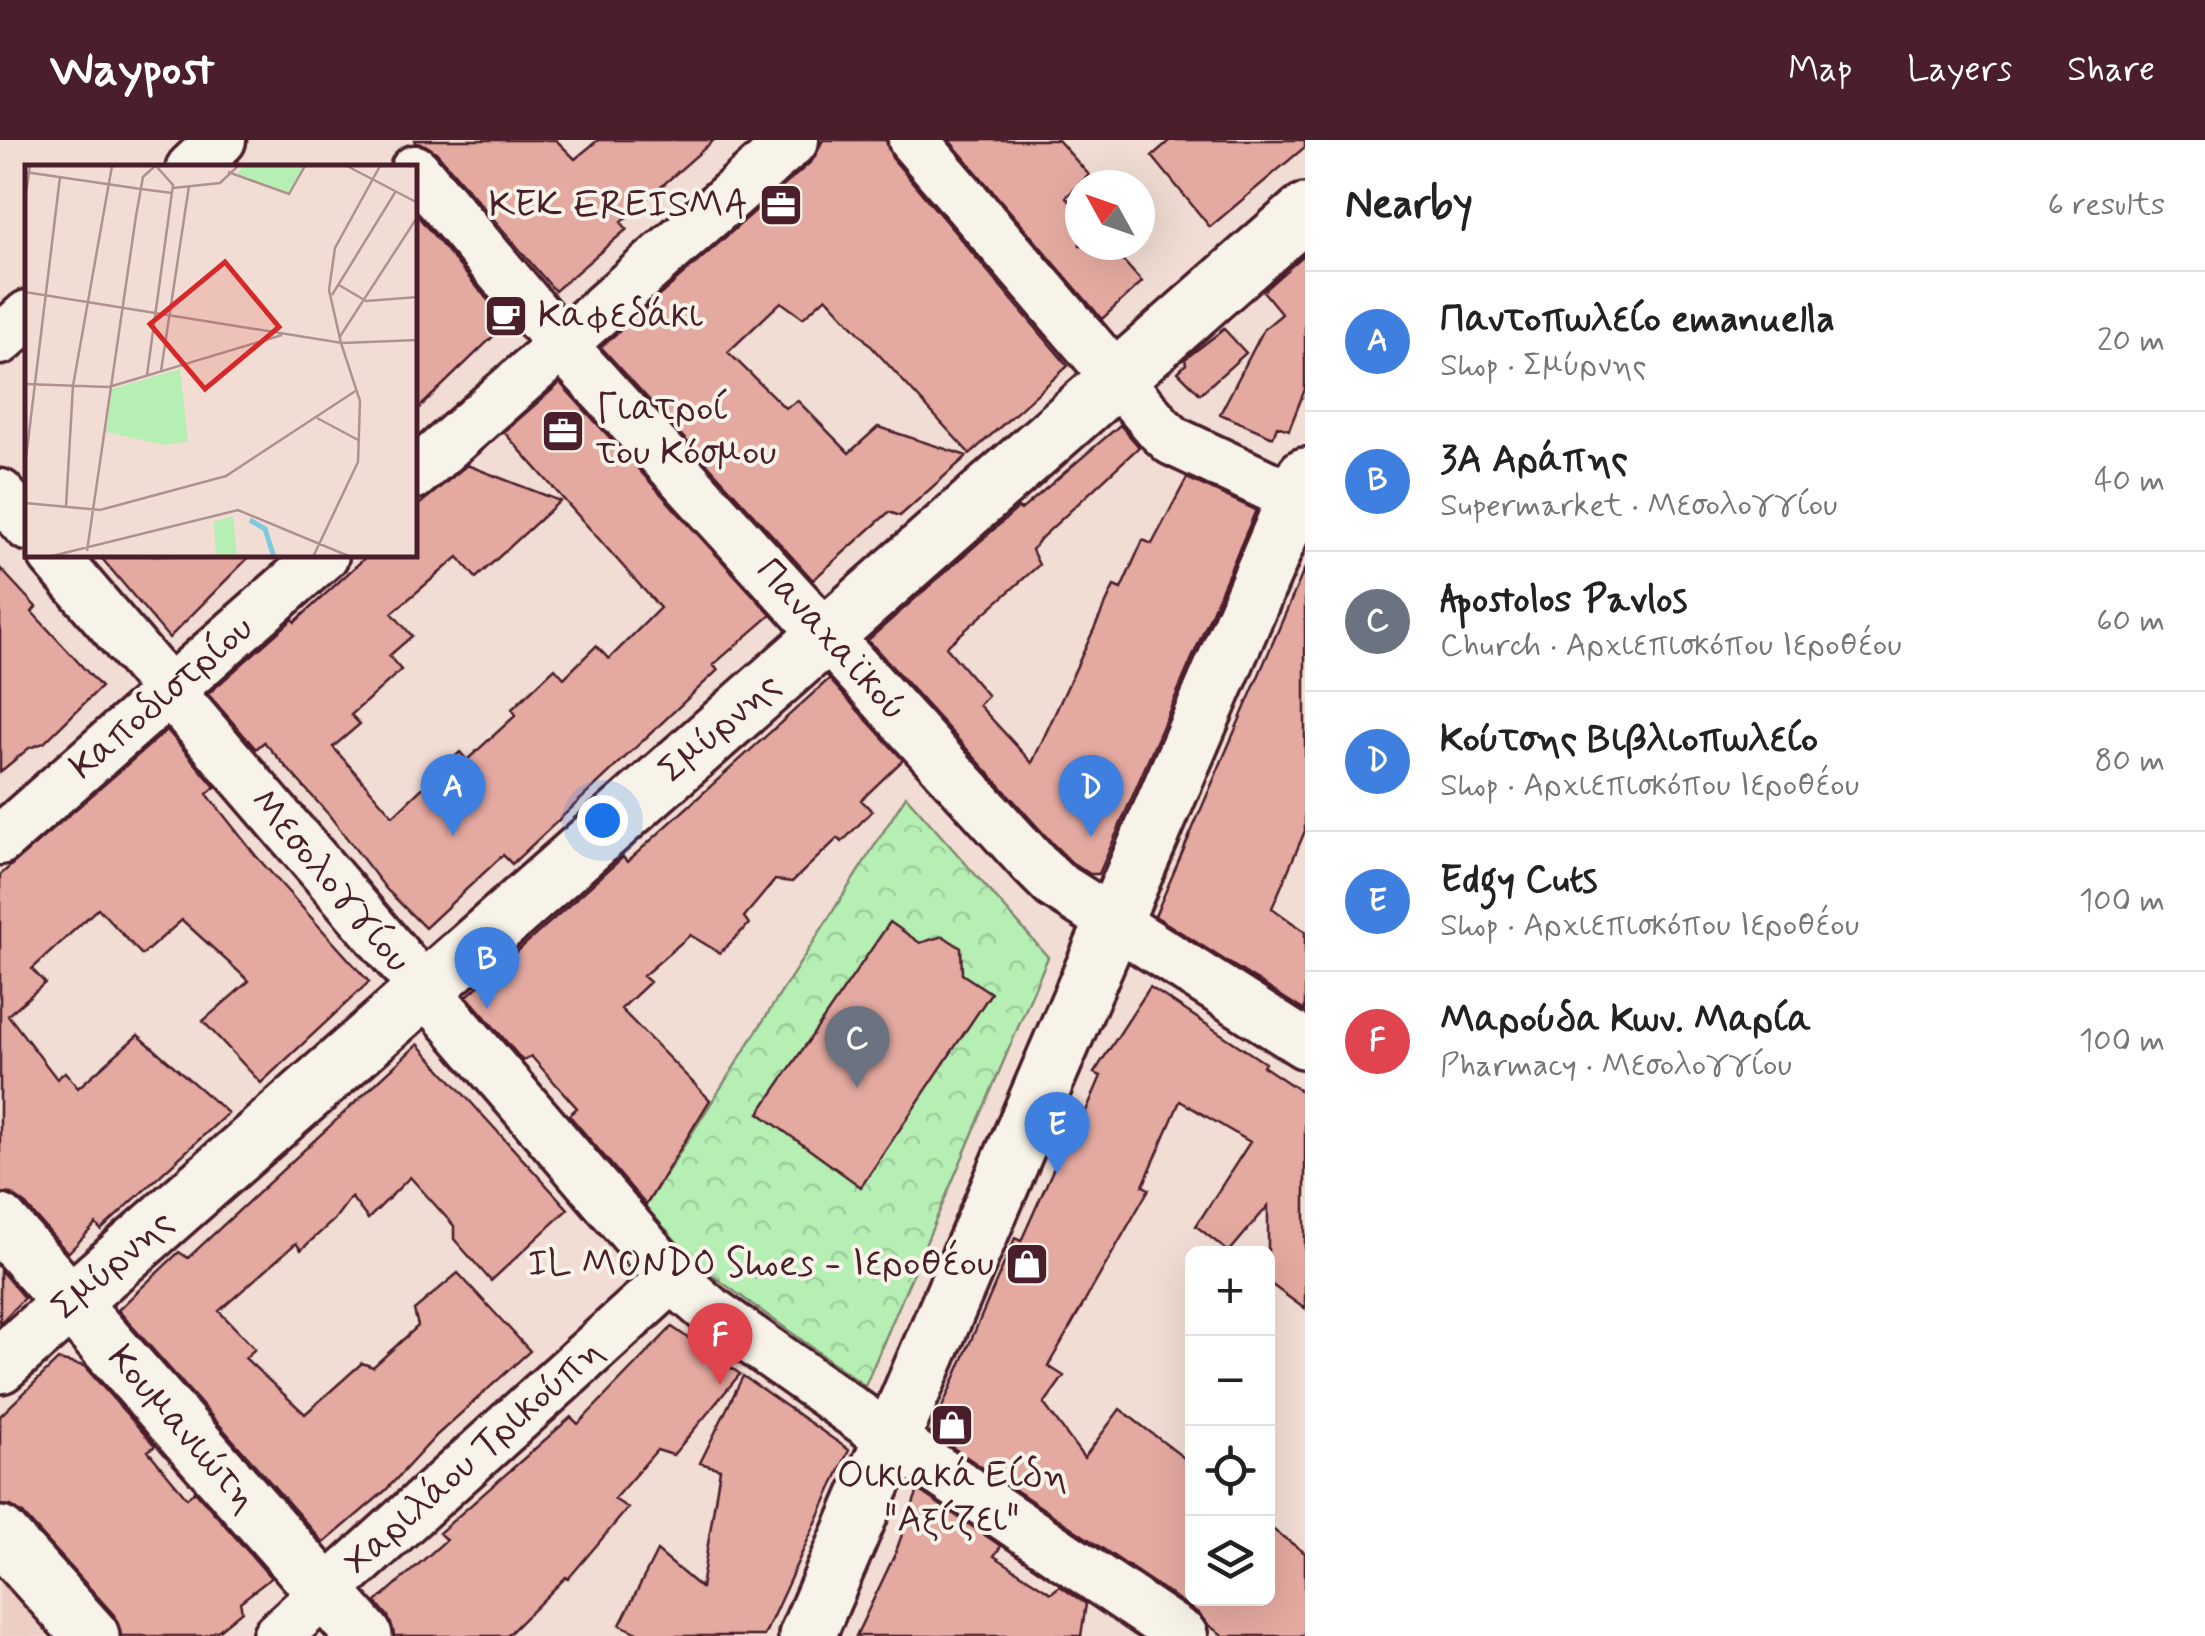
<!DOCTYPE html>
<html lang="en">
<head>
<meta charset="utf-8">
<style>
  body { margin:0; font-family:Mynerve,sans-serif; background:#f2f2f2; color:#222 }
  .controls { position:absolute; right:30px; bottom:30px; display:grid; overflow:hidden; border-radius:15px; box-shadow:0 10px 40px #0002 }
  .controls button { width:90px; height:90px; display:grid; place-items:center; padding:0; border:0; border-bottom:2px solid #e0e0e0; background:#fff; color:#222; font:50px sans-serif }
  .compass { position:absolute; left:1065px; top:30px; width:90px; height:90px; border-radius:50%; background:#fff; box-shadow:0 10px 40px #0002; rotate:310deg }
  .you { position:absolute; left:602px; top:680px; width:35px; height:35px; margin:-25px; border:8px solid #fff; border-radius:50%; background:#1a73e8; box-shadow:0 0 0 15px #1a73e833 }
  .badge { display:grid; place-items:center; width:65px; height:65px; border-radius:50%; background:#4a1f2b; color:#fff; font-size:32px; font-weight:700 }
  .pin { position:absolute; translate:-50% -82px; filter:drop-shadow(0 2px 5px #0008) }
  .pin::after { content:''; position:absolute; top:52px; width:35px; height:30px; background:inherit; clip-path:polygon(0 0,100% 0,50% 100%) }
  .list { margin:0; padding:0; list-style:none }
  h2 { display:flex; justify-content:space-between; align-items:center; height:130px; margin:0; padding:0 40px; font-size:42px }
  h2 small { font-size:32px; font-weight:400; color:#767676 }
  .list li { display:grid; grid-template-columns:65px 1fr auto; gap:30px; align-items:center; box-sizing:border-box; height:140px; padding:0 40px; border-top:2px solid #e0e0e0 }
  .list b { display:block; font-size:38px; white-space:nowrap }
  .list p { margin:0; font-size:32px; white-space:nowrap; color:#767676 }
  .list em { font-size:32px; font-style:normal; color:#767676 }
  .icon { flex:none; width:55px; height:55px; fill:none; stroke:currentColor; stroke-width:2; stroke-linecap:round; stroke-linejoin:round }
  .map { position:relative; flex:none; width:1305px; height:1496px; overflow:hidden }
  header { display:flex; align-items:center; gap:60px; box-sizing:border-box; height:140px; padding:0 50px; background:#4a1f2b; color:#fff }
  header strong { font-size:48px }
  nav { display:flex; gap:55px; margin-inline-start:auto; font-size:35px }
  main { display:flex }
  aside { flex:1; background:#fff }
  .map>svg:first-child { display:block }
  .built { fill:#edcec4 }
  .forest { fill:url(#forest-crowns); stroke:#808770; stroke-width:2.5 }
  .building { fill:#e4aaa1; stroke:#4a1f2b; stroke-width:2.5 }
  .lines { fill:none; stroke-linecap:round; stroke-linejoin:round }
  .minor-casing { stroke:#4a1f2b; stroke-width:55 }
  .tertiary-casing { stroke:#4a1f2b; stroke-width:62 }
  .secondary-casing { stroke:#4a1f2b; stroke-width:62 }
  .minor { stroke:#f7f3e8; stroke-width:48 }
  .tertiary { stroke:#f7f3e8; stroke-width:55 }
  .secondary { stroke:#f7f3e8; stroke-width:55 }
  .labels { text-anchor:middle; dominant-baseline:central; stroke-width:8; stroke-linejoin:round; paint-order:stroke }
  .poi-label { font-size:38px; fill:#4a1f2b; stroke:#f7f3e8; text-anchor:end }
  .street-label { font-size:38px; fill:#4a1f2b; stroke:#f7f3e8 }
  .inset-river { fill:none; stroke:#7fc9df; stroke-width:5 }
  .inset-road { fill:none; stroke:#ae9190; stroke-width:2.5 }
  .view { fill:#d62828; fill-opacity:0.15; stroke:#d62828; stroke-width:5 }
  .inset-edge { fill:none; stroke:#4a1f2b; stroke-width:5 }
</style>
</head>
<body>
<header>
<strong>Waypost</strong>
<nav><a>Map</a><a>Layers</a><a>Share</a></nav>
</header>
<main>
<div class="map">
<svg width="1305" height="1496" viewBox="0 0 1305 1496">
  <defs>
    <pattern id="forest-crowns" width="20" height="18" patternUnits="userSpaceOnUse" patternTransform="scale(2.5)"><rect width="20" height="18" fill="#b5efb4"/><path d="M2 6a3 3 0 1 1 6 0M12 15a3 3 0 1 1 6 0" fill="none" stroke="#9dcc9b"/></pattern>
  </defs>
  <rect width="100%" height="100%" fill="#f1ddd3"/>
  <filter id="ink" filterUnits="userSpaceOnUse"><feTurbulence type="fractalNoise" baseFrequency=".01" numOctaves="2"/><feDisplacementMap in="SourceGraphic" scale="20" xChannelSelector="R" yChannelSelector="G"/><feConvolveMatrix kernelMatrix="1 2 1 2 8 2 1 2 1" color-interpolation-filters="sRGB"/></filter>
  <g filter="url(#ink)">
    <!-- built -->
    <path class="built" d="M0 1417 68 1496H0Z"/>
    <!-- forest -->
    <path class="forest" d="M906 656 1048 817 865 1246 698 1125 645 1067Z"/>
    <!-- building -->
    <path class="building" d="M415 0H556L575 19 598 0H714L621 82 627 89 555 151 436 12 425 5 415 3Z
      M823 0H886L892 18 1068 226 970 314 826 157 803 178 781 162 728 212 785 268 798 261 849 313 878 287 967 316 900 376 889 372 813 440 601 207 812 21Z
      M949 0H1058L1089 35 1066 57 1080 73V105H1109L1142 142 1102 179Z
      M1170 0H1305V7L1210 87 1152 16Z
      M415 73 507 183 415 272Z
      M1305 114V249L1289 290 1277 286 1273 297 1220 274 1264 189 1282 174 1263 151Z
      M1224 189 1246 213 1200 254 1178 232 1186 224 1185 219Z
      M560 243 771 475 713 525 718 530 512 724 503 715 425 788 387 750 329 675 264 602 256 609 208 554 293 479 295 482 368 415H415V368L467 325 560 361 476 438 458 417 392 473 412 496 389 516 401 530 351 575 360 584 333 607 393 676 460 612 467 620 516 575 512 569 555 528 564 538 596 506 609 519 660 468 504 292Z
      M1120 285 1139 307 1041 398 1032 410 1039 425 946 507 988 556 979 565 1032 623 1114 446 1121 449 1143 400 1152 404 1187 338 1256 370 1099 734H1090L1071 722 1054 705 868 500 1018 368 1021 370Z
      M99 415H251L169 498Z
      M0 428 36 467 32 472 101 547 44 603 29 608 0 632Z
      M1305 428V691L1272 768 1305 792V871L1155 776Z
      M829 539 903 620 861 660 872 671 842 702 838 698 792 742 775 740 744 777 749 784 720 813 690 795 643 836 650 842 621 869 710 960 646 1065 569 975 577 968 531 916 523 921 467 856 623 717 627 722Z
      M167 590 215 647 207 654 256 716 369 842 261 943 203 881 249 841 182 780 142 815 98 768 32 829 45 843 8 875 57 939 65 932 78 948 138 895 228 973 101 1090 96 1084 68 1113 23 1062 11 1054 0 1053V735Z
      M890 782 920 803 943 796 961 808 962 834 991 853 861 1047 759 973Z
      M1150 847 1265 923 1263 926 1305 954V1169L1268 1142V1066L1229 1112 1196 1086 1250 1002 1180 961 1143 1046 1149 1049 1048 1226 1064 1236 1044 1264 1084 1318 1120 1269 1192 1324V1458H1268V1386L1305 1413V1496H1224L1208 1485 1198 1473 931 1293 1015 1098 1021 1101 1065 1003 1071 1006 1101 936 1094 933Z
      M418 904 568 1069 491 1141 454 1099V1086L410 1037 368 1079 351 1057 334 1080 301 1110 296 1103 219 1171 255 1209 245 1218 305 1274 362 1223 373 1227 418 1186 414 1170 458 1133 530 1211 437 1295 385 1351 324 1403 118 1170 179 1112 188 1118Z
      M0 1130 24 1158 0 1183Z
      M672 1187 740 1234 673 1315 657 1310 614 1359 628 1368 568 1439 566 1437 507 1496H394L388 1476 376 1462 446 1400 439 1393 571 1277 578 1284Z
      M58 1220 84 1226 155 1306 148 1311 187 1358 195 1351 271 1438 240 1462 242 1471 219 1490 205 1496H121L114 1475 23 1374 11 1366 0 1365V1276Z
      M743 1236 849 1310 764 1496H644L620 1485 657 1411 701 1448 720 1329 700 1323Z
      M918 1350 1001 1406 994 1416 1051 1453 1060 1446 1086 1464 1081 1496H856L895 1414Z"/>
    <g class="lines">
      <!-- minor casing -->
      <g class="minor-casing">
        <path id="minor" d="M913 0 1160 289 1173 301 1305 363
          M191 28 221 0
          M415 30 562 205 1034 724 1054 744 1305 904
          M0 200 28 175
          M415 334 794 0
          M0 354 28 386
          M53 415 672 1138 708 1169 891 1299 1183 1496
          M0 700 324 415
          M277 1496 672 1138"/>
      </g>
      <!-- tertiary casing -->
      <g class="tertiary-casing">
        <path id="tertiary" d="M0 1083 364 1496
          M0 1395 91 1496
          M807 1496 1305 336"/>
      </g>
      <!-- secondary casing -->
      <g class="secondary-casing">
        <path id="secondary" d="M0 1225 1305 72"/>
      </g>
      <!-- minor -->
      <use href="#minor" class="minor"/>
      <!-- tertiary -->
      <use href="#tertiary" class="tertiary"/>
      <!-- secondary -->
      <use href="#secondary" class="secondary"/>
    </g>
  </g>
  <!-- icons -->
  <defs>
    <g id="office-square" transform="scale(2.25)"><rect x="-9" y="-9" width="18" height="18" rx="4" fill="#4a1f2b" stroke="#f7f3e8"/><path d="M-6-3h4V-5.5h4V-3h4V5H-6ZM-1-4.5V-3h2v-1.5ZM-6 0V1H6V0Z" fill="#fff"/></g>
    <g id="cafe-square" transform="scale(2.25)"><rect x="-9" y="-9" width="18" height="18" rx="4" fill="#4a1f2b" stroke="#f7f3e8"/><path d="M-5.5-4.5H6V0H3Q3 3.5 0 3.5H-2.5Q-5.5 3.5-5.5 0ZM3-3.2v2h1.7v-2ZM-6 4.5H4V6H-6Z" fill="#fff"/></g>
    <g id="shop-square" transform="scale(2.25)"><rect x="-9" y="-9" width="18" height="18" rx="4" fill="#4a1f2b" stroke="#f7f3e8"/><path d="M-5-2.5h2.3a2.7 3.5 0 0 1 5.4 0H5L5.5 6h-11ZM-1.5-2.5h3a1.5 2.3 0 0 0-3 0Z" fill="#fff"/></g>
  </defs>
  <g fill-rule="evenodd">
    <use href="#office-square" x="781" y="65"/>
    <use href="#cafe-square" x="506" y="176"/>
    <use href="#office-square" x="563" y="291"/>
    <use href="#shop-square" x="1027" y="1124"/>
    <use href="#shop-square" x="952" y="1285"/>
  </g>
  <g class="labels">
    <!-- poi labels -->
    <g class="poi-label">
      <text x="748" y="65">KEK EREISMA</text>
      <text x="538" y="176" text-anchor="start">Καφεδάκι</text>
      <text x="596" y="269" text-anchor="start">Γιατροί<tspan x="596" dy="44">του Κόσμου</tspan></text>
      <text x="994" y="1124">IL MONDO Shoes - Ιεροθέου</text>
      <text x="952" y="1336" text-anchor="middle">Οικιακά Είδη<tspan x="952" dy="44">"Αξίζει"</tspan></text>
    </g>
    <!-- street labels -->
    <g class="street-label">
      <text transform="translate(831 500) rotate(48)">Παναχαϊκού</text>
      <text transform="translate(162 558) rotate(-41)">Καποδιστρίου</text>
      <text transform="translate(720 588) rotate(-41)">Σμύρνης</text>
      <text transform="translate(330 741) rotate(50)">Μεσολογγίου</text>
      <text transform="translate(113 1125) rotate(-41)">Σμύρνης</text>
      <text transform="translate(182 1289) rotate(49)">Κουμανιώτη</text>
      <text transform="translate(474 1317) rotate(-42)">Χαριλάου Τρικούπη</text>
    </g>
  </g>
  <!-- overview -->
  <g transform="translate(25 25)">
    <rect width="392" height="392" fill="#f1ddd3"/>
    <path d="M219 1H280L264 29 211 10ZM155 204 163 276 140 280 81 267 87 224ZM208 351 212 389 191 392 189 357Z" fill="#b5efb4"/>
    <path class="inset-river" d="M225 355 240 364 249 392"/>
    <path class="inset-road" d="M322 1 393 38M0 7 116 24M203 7 264 29 280 1M148 23 195 18 213 1M116 24 147 28M0 36 5 1M314 120 341 136 393 132M0 127 317 178 393 175M307 130 371 26M314 173 393 51M316 178 304 125 310 83 355 1M136 206 164 21M122 210 148 20 131 1M0 219 84 222 257 170M292 253 335 276M0 301 35 12M0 338 75 345 201 311 332 225M41 342 48 221 87 1M62 386 111 51 118 12 130 1M23 392 213 345 326 392M288 392 333 297 335 236 316 178"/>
    <path class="view" d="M200 97 254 162 180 224 125 159Z"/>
    <rect width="392" height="392" class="inset-edge"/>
  </g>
</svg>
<div class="controls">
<button>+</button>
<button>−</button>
<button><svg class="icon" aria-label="locate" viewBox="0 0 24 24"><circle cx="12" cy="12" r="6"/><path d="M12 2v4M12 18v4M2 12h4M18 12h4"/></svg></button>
<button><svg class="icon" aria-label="layers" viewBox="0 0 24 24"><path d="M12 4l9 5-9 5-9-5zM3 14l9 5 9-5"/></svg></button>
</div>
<svg class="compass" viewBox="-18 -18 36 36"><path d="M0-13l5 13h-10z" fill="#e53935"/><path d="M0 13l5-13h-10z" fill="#767676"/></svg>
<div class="you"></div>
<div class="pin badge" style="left:453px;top:696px;background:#3f7fe0">A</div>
<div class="pin badge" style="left:487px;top:869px;background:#3f7fe0">B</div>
<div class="pin badge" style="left:857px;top:948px;background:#6b7280">C</div>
<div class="pin badge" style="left:1091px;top:697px;background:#3f7fe0">D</div>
<div class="pin badge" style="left:1057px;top:1034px;background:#3f7fe0">E</div>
<div class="pin badge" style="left:720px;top:1245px;background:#e0444e">F</div>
</div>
<aside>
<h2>Nearby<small>6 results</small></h2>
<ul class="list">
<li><span class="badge" style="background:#3f7fe0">A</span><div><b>Παντοπωλείο emanuella</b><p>Shop · Σμύρνης</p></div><em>20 m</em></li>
<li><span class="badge" style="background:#3f7fe0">B</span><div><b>3Α Αράπης</b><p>Supermarket · Μεσολογγίου</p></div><em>40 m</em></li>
<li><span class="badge" style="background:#6b7280">C</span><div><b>Apostolos Pavlos</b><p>Church · Αρχιεπισκόπου Ιεροθέου</p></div><em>60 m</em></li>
<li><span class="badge" style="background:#3f7fe0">D</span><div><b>Κούτσης Βιβλιοπωλείο</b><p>Shop · Αρχιεπισκόπου Ιεροθέου</p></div><em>80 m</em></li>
<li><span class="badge" style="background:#3f7fe0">E</span><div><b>Edgy Cuts</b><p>Shop · Αρχιεπισκόπου Ιεροθέου</p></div><em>100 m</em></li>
<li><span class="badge" style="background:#e0444e">F</span><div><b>Μαρούδα Κων. Μαρία</b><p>Pharmacy · Μεσολογγίου</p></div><em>100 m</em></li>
</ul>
</aside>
</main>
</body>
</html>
